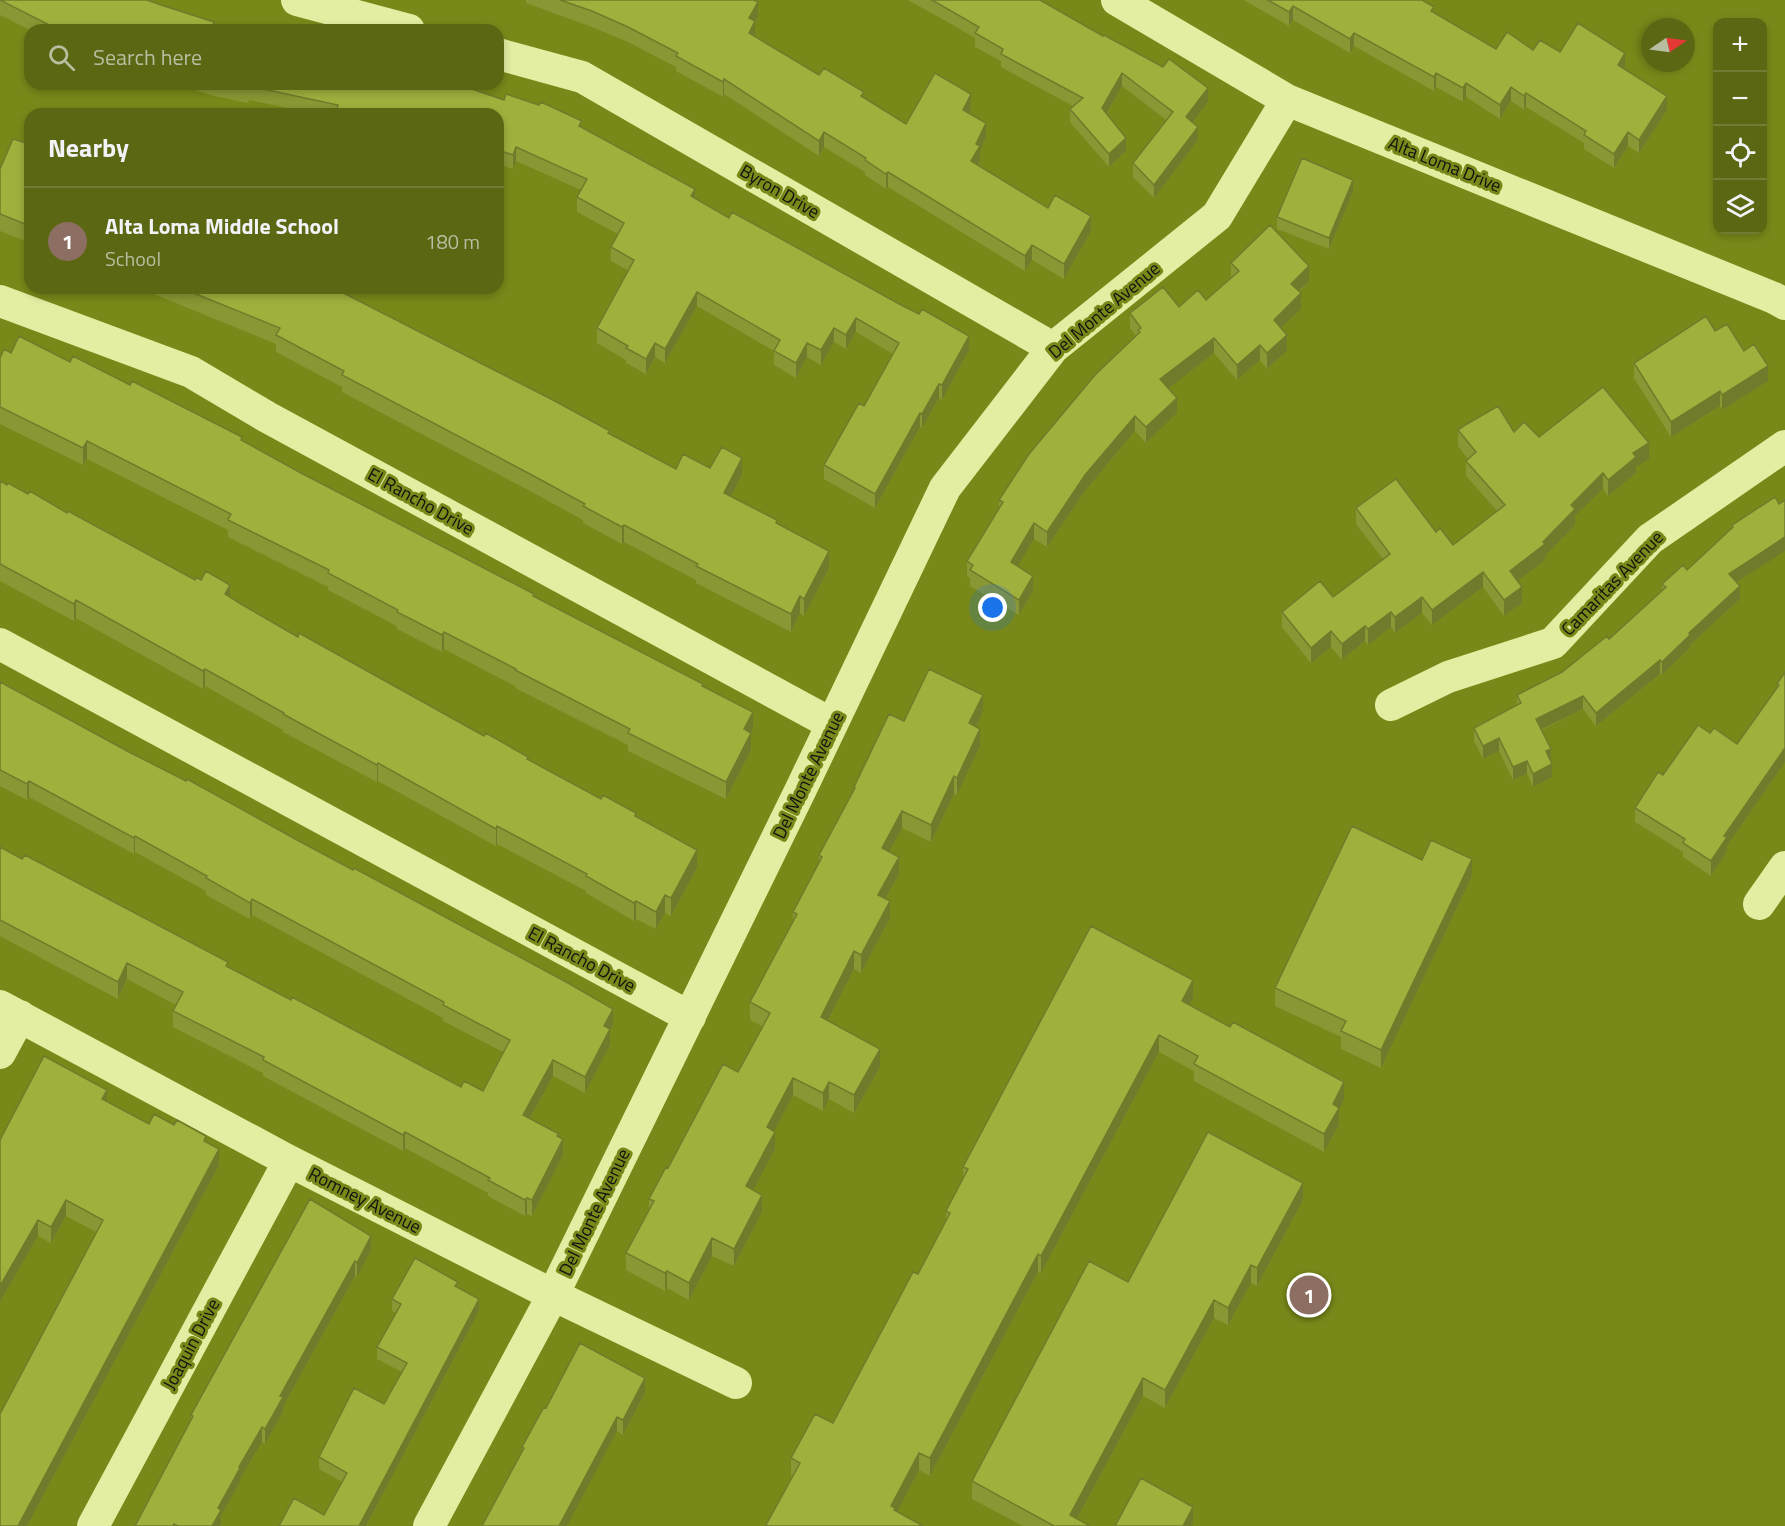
<!DOCTYPE html>
<html lang="en">
<head>
<meta charset="utf-8">
<style>
  body { margin:0; font-family:"Titillium Web",sans-serif; background:#616d1c; color:#f1f3f6 }
  .controls { position:absolute; right:18px; top:18px; display:grid; overflow:hidden; border-radius:12px; box-shadow:0 3px 9px #0003 }
  .controls button { width:54px; height:54px; display:grid; place-items:center; padding:0; border:0; border-bottom:2px solid #707b33; background:#5b6713; color:#f1f3f6; font:30px sans-serif }
  .compass { position:absolute; left:1641px; top:18px; width:54px; height:54px; border-radius:50%; background:#5b6713; box-shadow:0 3px 9px #0003; rotate:77deg }
  .you { position:absolute; left:993px; top:608px; width:21px; height:21px; margin:-15px; border:4px solid #fff; border-radius:50%; background:#1a73e8; box-shadow:0 0 0 9px #1a73e833 }
  .badge { display:grid; place-items:center; width:39px; height:39px; border-radius:50%; background:#c3b0fa; color:#fff; font-size:20px; font-weight:700 }
  .pin { position:absolute; translate:-50% -50%; border:3px solid #fff; box-shadow:0 2px 6px #0006 }
  .list { margin:0; padding:0; list-style:none }
  h2 { display:flex; justify-content:space-between; align-items:center; height:78px; margin:0; padding:0 24px; font-size:26px }
  h2 small { font-size:20px; font-weight:400; color:#b8bea0 }
  .list li { display:grid; grid-template-columns:39px 1fr auto; gap:18px; align-items:center; box-sizing:border-box; height:108px; padding:0 24px; border-top:2px solid #707b33 }
  .list b { display:block; font-size:22px; white-space:nowrap }
  .list p { margin:0; font-size:20px; white-space:nowrap; color:#b8bea0 }
  .list em { font-size:20px; font-style:normal; color:#b8bea0 }
  .icon { flex:none; width:33px; height:33px; fill:none; stroke:currentColor; stroke-width:2; stroke-linecap:round; stroke-linejoin:round }
  .map { position:relative; flex:none; width:1785px; height:1526px; overflow:hidden }
  .search { position:absolute; background:#5b6713; box-shadow:0 3px 9px #0003; left:24px; top:24px; width:480px; height:66px; display:flex; align-items:center; gap:15px; box-sizing:border-box; padding:0 21px; border-radius:18px; color:#b8bea0; font-size:22px }
  .panel { position:absolute; background:#5b6713; box-shadow:0 3px 9px #0003; left:24px; top:108px; width:480px; height:186px; border-radius:18px }
  .map>svg:first-child { display:block }
  .lines { fill:none; stroke-linecap:round; stroke-linejoin:round }
  .street { stroke:#e4eda1; stroke-width:32 }
  .wall { fill:#8a9734 }
  .shaded-wall { fill:#717b2b }
  .building { fill:#a1b03d; stroke:#717b2b; stroke-width:1.5 }
  .labels { text-anchor:middle; dominant-baseline:central; stroke-width:6; stroke-linejoin:round; paint-order:stroke }
  .street-label { font-size:18px; fill:#111; stroke:#798919 }
</style>
</head>
<body>
<div class="map">
<svg width="1785" height="1526" viewBox="0 0 1785 1526">
  <rect width="100%" height="100%" fill="#798919"/>
  <g class="lines">
    <!-- street -->
    <path class="street" d="M297 0 409 30
      M1117 0 1287 100 1774 298 1785 304
      M498 54 582 77 1053 348
      M0 301 191 372 267 417 832 724
      M0 644 690 1017
      M1391 705 1448 677 1553 643 1650 539 1785 446
      M1759 904 1785 867
      M0 1006 289 1161 553 1295 736 1383
      M0 1053 20 1016
      M93 1526 289 1161
      M429 1526 553 1295 801 789 945 488 1053 348 1217 216 1287 100"/>
  </g>
  <!-- wall -->
  <path class="wall" d="M0 0 214 26 233 30H30L0 15Z
    M526 0H754L758 17 755 22V37L819 75 864 98 906 124 971 109 969 113 986 138 980 151V161L978 165 1048 208 1091 231 1064 279 1032 260 1025 271 888 187 886 189 865 175V172L824 147 819 156 724 94 723 97 676 71V67L628 42 592 27 526 3Z
    M908 0H1040L1208 102 1192 122 1198 140 1154 198 1133 177V163L1166 120 1122 86 1107 114 1126 151 1109 167 1070 122V109L1073 106 1001 67V61L975 47V38L953 25Z
    M1244 0H1422L1434 13 1496 49 1533 50 1560 52 1625 67 1624 69 1667 110 1639 153 1628 146 1614 168 1584 149V143L1526 107 1524 110 1511 101 1500 119 1466 97 1463 102 1436 87 1434 91 1354 46 1350 53 1293 20 1289 26Z
    M176 84H464V86L582 128 695 199 969 350 942 400 939 398 922 428 920 427 875 508 824 479V465L864 406 893 354 856 332 846 349 834 342 821 365 807 357 796 378 774 365V351L697 306 665 363 655 357 646 374 626 363V360L597 343V328L629 271 611 261V247L618 234 577 212V197L581 190 516 161 513 169 498 164V114H315L249 100 248 103 214 96Z
    M30 144V243L0 231V169Z
    M1353 192 1329 249 1277 229V217Z
    M1231 263 1309 281 1299 292 1301 309 1281 328 1287 351 1267 369 1260 360 1237 380 1214 353 1168 388 1177 413 1146 443 1135 431 1085 491 1047 547 1034 539 1017 566 1033 591 1019 615 970 586V578L967 576V561L999 508V500L1136 336 1130 328V313L1179 307 1206 300 1231 277Z
    M139 288H347V295L676 469 710 468 742 475 731 496 777 524 829 568 804 616 800 613 791 632 696 583V580L624 542 622 544 583 523V520L530 491 342 392V387L276 352V344Z
    M1715 331 1744 351 1768 381 1722 410 1720 406 1671 437 1634 378V363Z
    M11 353 70 362 130 385 242 441 703 687 753 729 751 733V750L726 799 628 751V745L515 688V686L444 649 442 652 397 629V626L328 590V587L228 537V530L87 459 83 465 0 424V358Z
    M1458 430 1514 432 1649 459 1636 467V473L1608 496 1603 489 1575 516V525L1545 556V560L1517 581 1522 603 1504 616 1483 587 1432 625 1422 613 1395 633 1391 627 1368 645 1365 641 1342 660 1331 647 1311 663 1282 627V612L1333 597 1383 559 1356 524V508L1436 532 1453 545 1497 511 1466 476V461L1468 459 1458 446Z
    M0 481 67 513 230 597 241 604 298 637 636 817 697 868 671 916 665 913 656 929 636 919 634 921 586 893V891L497 844 496 846 378 781 377 782 283 732V730L205 686 203 689 76 618 74 621 0 581Z
    M1775 497 1737 582 1740 599 1690 645V648L1662 675 1660 674 1596 726 1583 709 1542 730 1551 761 1552 777 1533 787 1527 774 1513 780 1499 751 1483 759 1474 741V728L1517 706V695L1562 672 1609 639 1662 590V584L1687 570 1732 528V525Z
    M1785 672V762L1727 846V852L1711 876 1683 857V852L1635 822V808L1663 775 1710 733 1737 744 1777 688V684Z
    M0 682 613 1025 610 1030V1045L585 1093 553 1076 530 1119 559 1137 563 1155 532 1216 527 1214 525 1216 488 1196V1193L405 1148 403 1151 263 1076V1073L173 1027V1011L176 1005 127 979 118 999 0 936V847L291 1000 461 1087 483 1091 503 1052 443 1021V1018L252 915 250 919 206 895V891L135 852 134 854 29 797 27 800 0 786Z
    M983 712 976 727 980 746 957 795 954 794 931 842 902 828 889 851 899 874 886 898 890 918 861 973 854 969 828 1021 880 1067 854 1113 829 1099 823 1111 793 1095 774 1131 775 1149 753 1190 762 1212 734 1266 712 1256 689 1300 667 1288 665 1291 626 1270V1253L649 1209V1199L668 1168 738 1072 762 1026 750 1020V1002L793 922V912L819 864V855L854 790V787L904 721Z
    M1422 860 1472 876 1381 1068 1341 1049V1037L1275 1006V988Z
    M1193 998 1189 1005 1344 1100 1339 1110V1125L1324 1152 1194 1081V1071L1159 1052 1041 1273 1038 1272 930 1476 919 1470 897 1512 923 1526H766L792 1477 791 1476V1458L833 1423 918 1274 946 1221V1211L963 1178V1167Z
    M107 1102 149 1124 206 1142 219 1165 27 1526H0L96 1232 66 1216 51 1243 38 1236 0 1302V1140Z
    M310 1199 371 1250 357 1277 355 1276 283 1407V1412L265 1444 262 1442 240 1479V1482L221 1516V1524L220 1526H135L191 1419V1415Z
    M1303 1200 1257 1286 1251 1283 1228 1325 1214 1318 1165 1408 1143 1396 1077 1519 1090 1526H1023L972 1499V1481L1128 1282Z
    M458 1287 479 1311 366 1526H279L324 1515 342 1482 319 1469V1457L384 1404 402 1372 377 1359V1347L396 1313 392 1311V1299Z
    M645 1393 623 1435 617 1431 522 1453V1447L546 1408Z"/>
  <!-- shaded-wall -->
  <path class="shaded-wall" d="M758 2V17L755 22V37L749 48V18Z
    M1293 6V20L1289 26V12Z
    M1354 33V46L1350 53V39Z
    M1625 53V67L1618 78V65Z
    M1122 73V86L1102 122V108Z
    M1436 73V87L1434 91V77Z
    M724 79V94L723 97V82Z
    M1466 83V97L1463 102V88Z
    M1511 87V101L1500 119V105Z
    M1208 88V102L1186 131V117Z
    M1526 93V107L1524 110V96Z
    M971 94V109L963 125V110Z
    M1667 96V110L1639 153V140Z
    M986 123V138L980 151V161L971 176V161L976 144Z
    M1198 127V140L1154 198V185Z
    M824 132V147L819 156V141Z
    M1628 132V146L1614 168V154Z
    M1126 138V151L1109 167V154Z
    M516 147V161L513 169V155Z
    M888 172V187L886 189V174Z
    M1353 180V192L1329 249V238Z
    M695 189V203L691 196Z
    M1091 216V231L1064 279V264Z
    M1032 245V260L1025 271V256Z
    M1309 266V281L1291 299V284Z
    M345 288H347V301L343 293Z
    M697 292V306L665 363V349Z
    M1301 293V309L1274 335V320Z
    M856 318V332L846 349V335Z
    M834 328V342L821 365V350Z
    M1287 335V351L1267 369V353Z
    M969 336V350L942 400V385Z
    M1214 338V353L1160 395V379Z
    M655 343V357L646 374V359Z
    M807 343V357L796 378V363Z
    M1260 345V360L1237 380V365Z
    M1768 366V381L1722 410V395Z
    M939 384V398L922 428V414Z
    M1720 391V406L1671 437V422Z
    M1177 398V413L1146 443V427Z
    M920 413V427L875 508V494Z
    M1135 416V431L1085 491 1047 547V532L1085 475Z
    M87 441V459L83 465V448Z
    M1649 443V459L1636 467V473L1608 496V480L1633 453Z
    M742 458V475L724 510V493Z
    M1603 473V489L1575 516V525L1545 556V560L1510 587V571L1543 542 1571 505Z
    M1034 523V539L1011 577V562Z
    M624 525V542L622 544V527Z
    M1785 537V551L1729 587V574Z
    M829 551V568L804 616V599Z
    M1483 572V587L1432 625V610Z
    M1033 576V591L1019 615V600Z
    M230 585V602L225 594Z
    M1740 586V599L1690 645V648L1662 675V662L1689 633Z
    M1522 587V603L1504 616V600Z
    M800 596V613L791 632V614Z
    M1422 597V613L1395 633V617Z
    M76 600V618L74 621V604Z
    M1391 612V627L1368 645V629Z
    M1365 626V641L1342 660V644Z
    M1331 631V647L1311 663V648Z
    M444 632V649L442 652V635Z
    M1660 660V674L1596 726V713Z
    M205 669V686L203 689V671Z
    M983 695V712L969 741V723Z
    M1583 696V709L1536 732V719Z
    M753 712V729L751 733V750L726 799V782L744 729Z
    M980 729V746L957 795V778Z
    M1499 738V751L1483 759V746Z
    M1785 748V762L1727 846V852L1711 876V861L1724 836Z
    M1551 749V762L1546 751Z
    M1527 761V774L1513 780V767Z
    M378 763V781L377 782V765Z
    M1552 764V777L1533 787V774Z
    M954 776V794L931 842V825Z
    M29 781V797L27 800V784Z
    M902 811V828L882 865V848Z
    M497 826V844L496 846V829Z
    M135 836V852L134 854V838Z
    M697 850V868L671 916V898Z
    M899 857V874L878 912V895Z
    M1472 859V876L1381 1068V1050Z
    M665 895V913L656 929V912Z
    M252 899V915L250 919V903Z
    M636 901V919L634 921V903Z
    M890 901V918L861 973V955Z
    M854 951V969L821 1034V1017Z
    M127 963V979L118 999V982Z
    M1193 980V998L1182 1019V1001Z
    M613 1009V1025L610 1030V1045L585 1093V1077L604 1026Z
    M1159 1035V1052L1041 1273V1256Z
    M880 1049V1067L854 1113V1095Z
    M553 1060V1076L523 1131V1115Z
    M793 1078V1095L767 1145V1127Z
    M829 1082V1099L823 1111V1093Z
    M1344 1082V1100L1339 1110V1125L1324 1152V1134L1333 1104Z
    M107 1090V1106L102 1099Z
    M405 1132V1148L403 1151V1135Z
    M775 1132V1149L746 1204V1186Z
    M559 1134V1148L563 1139V1155L532 1216V1200Z
    M219 1149V1165L27 1526H18Z
    M1303 1183V1200L1257 1286V1268Z
    M762 1195V1212L734 1266V1249Z
    M527 1198V1214L525 1216V1200Z
    M66 1200V1216L51 1243V1227Z
    M38 1220V1236L0 1302V1286Z
    M371 1236V1250L357 1277V1263Z
    M712 1238V1256L689 1300V1283Z
    M1038 1254V1272L930 1476V1458Z
    M355 1261V1276L283 1407V1412L265 1444V1429L280 1396Z
    M1251 1265V1283L1228 1325V1308Z
    M667 1271V1288L665 1291V1273Z
    M479 1299V1311L366 1526H359Z
    M1214 1300V1318L1165 1408V1390Z
    M645 1378V1393L623 1435V1420Z
    M1143 1378V1396L1073 1526 1070 1515Z
    M617 1417V1431L567 1526H559Z
    M262 1427V1442L240 1479V1482L221 1516V1524L220 1526H212L218 1508 239 1467Z
    M919 1453V1470L895 1516 891 1506Z
    M1193 1507V1524L1192 1526H1183Z"/>
  <!-- building -->
  <path class="building" d="M0 0H147L164 6 214 22 213 25 233 30H59Z
    M560 0H754L758 2 749 18 755 21 749 33 819 75 824 68 864 92 861 96 906 124 935 73 971 94 963 110 986 123 976 144 980 146 971 161 1048 208 1055 195 1091 216 1064 264 1032 245 1025 256 888 172 886 174 865 160 866 158 824 132 819 141 724 79 723 82 676 56 678 53 628 27 592 11Z
    M932 0H1040L1103 36 1104 35 1163 67 1169 59 1208 88 1186 117 1198 127 1154 185 1133 163 1173 112 1122 73 1102 108 1126 138 1109 154 1070 109 1083 98 1001 54 1003 49 975 33 979 27Z
    M1268 0H1422L1434 7 1431 11 1496 49 1507 32 1533 50 1540 40 1560 52 1578 23 1625 53 1618 65 1667 96 1639 140 1628 132 1614 154 1584 135 1586 131 1526 93 1524 96 1511 87 1500 105 1466 83 1463 88 1436 73 1434 77 1354 33 1350 39 1293 6 1289 12Z
    M224 84H463V86L504 100 506 94 539 105 541 102 582 121 579 126 695 189 691 196 729 218 732 212 903 306 919 314 922 309 969 336 942 385 939 384 922 414 920 413 875 494 824 465 859 403 864 406 899 343 856 318 846 335 834 328 821 350 807 343 796 363 774 351 780 340 697 292 665 349 655 343 646 359 626 348 628 346 597 328 634 260 611 247 624 223 577 197 587 179 516 147 513 155 498 150V114H347L337 112 338 105 249 86 248 89Z
    M13 139 30 144V226L0 214V169Z
    M1302 158 1353 180 1329 238 1277 217Z
    M1270 225 1309 266 1291 284 1301 293 1274 320 1287 335 1267 353 1260 345 1237 365 1214 338 1160 379 1177 398 1146 427 1135 416 1085 475 1047 532 1034 523 1011 562 1033 576 1019 600 970 570 973 565 967 561 1003 502 999 500 1029 454 1095 375 1140 332 1138 330 1141 328 1130 313 1163 287 1179 307 1198 290 1206 300 1239 271 1231 263Z
    M181 288H345L343 293 553 400 610 431 608 433 676 469 683 454 710 468 722 447 742 458 724 493 777 520 776 523 829 551 804 599 800 596 791 614 696 566 698 564 624 525 622 527 583 506 585 504 530 474 342 375 344 371 276 335 280 328Z
    M1706 316 1715 331 1727 324 1744 351 1754 344 1768 366 1722 395 1720 391 1671 422 1634 363Z
    M19 336 70 362 73 356 130 385 132 381 242 437 241 440 301 473 534 594 533 596 703 684 702 686 753 712 744 729 751 733 726 782 628 733 630 729 515 670 516 669 444 632 442 635 397 612 398 610 328 573 329 570 228 520 231 514 87 441 83 448 0 407V358L4 349 11 353Z
    M1603 387 1649 443 1633 453 1636 457 1608 480 1603 473 1571 505 1575 509 1543 542 1545 544 1510 571 1522 587 1504 600 1483 572 1432 610 1422 597 1395 617 1391 612 1368 629 1365 626 1342 644 1331 631 1311 648 1282 612 1320 581 1333 597 1390 554 1356 508 1396 479 1436 532 1440 528 1453 545 1505 505 1466 461 1476 452 1458 430 1467 424 1498 406 1514 432 1524 422 1539 437Z
    M0 481 7 485 8 483 28 494 30 491 67 513 68 511 195 580 196 577 201 580 206 571 230 585 225 594 241 604 298 637 299 633 484 736 486 733 528 757 527 759 601 799 603 795 636 813 635 816 697 850 671 898 665 895 656 912 636 901 634 903 586 876 587 874 497 826 496 829 378 763 377 765 283 714 284 713 205 669 203 671 76 600 74 604 0 564Z
    M1775 497 1779 504 1785 500V537L1729 574 1740 586 1689 633 1690 635 1662 662 1660 660 1596 713 1583 696 1536 719 1551 749 1546 751 1552 764 1533 774 1527 761 1513 767 1499 738 1483 746 1474 728 1521 703 1517 695 1562 672 1607 636 1609 639 1666 587 1662 584 1683 565 1687 570 1733 527 1732 525Z
    M929 669 983 695 969 723 980 729 957 778 954 776 931 825 902 811 882 848 899 857 878 895 890 901 861 955 854 951 821 1017 880 1049 854 1095 829 1082 823 1093 793 1078 767 1127 775 1132 746 1186 762 1195 734 1249 712 1238 689 1283 667 1271 665 1273 626 1253 654 1201 649 1199 666 1167 668 1168 723 1064 738 1072 770 1013 750 1002 797 914 793 912 822 857 819 855 855 788 854 787 889 714 904 721Z
    M1785 672V748L1724 836 1727 837 1711 861 1683 843 1685 839 1635 808 1658 772 1663 775 1698 725 1710 733 1714 728 1737 744 1779 685 1777 684Z
    M0 682 129 752 186 781 187 779 297 840 353 870 354 868 568 983 613 1009 604 1026 610 1029 585 1077 553 1060 523 1115 559 1134 557 1136 563 1139 532 1200 527 1198 525 1200 488 1180 490 1178 405 1132 403 1135 263 1060 264 1057 173 1011 183 992 127 963 118 982 0 920V847L22 859 25 855 228 962 226 966 291 1000 292 997 461 1087 464 1081 483 1091 510 1040 443 1005 444 1002 252 899 250 903 206 878 207 876 135 836 134 838 29 781 27 784 0 770Z
    M1352 826 1422 860 1431 840 1472 859 1381 1050 1341 1031 1346 1021 1275 988Z
    M1091 926 1193 980 1182 1001 1230 1027 1233 1022 1344 1082 1333 1104 1339 1108 1324 1134 1194 1064 1198 1056 1159 1035 1041 1256 1038 1254 930 1458 919 1453 891 1506 895 1508 894 1510 923 1526H768L766 1525 800 1463 791 1458 815 1414 833 1423 913 1272 918 1274 950 1213 946 1211 968 1169 963 1167Z
    M44 1056 107 1090 102 1099 149 1124 154 1114 174 1125 177 1120 206 1136 204 1141 219 1149 18 1526H0V1414L103 1220 66 1200 51 1227 38 1220 0 1286V1140Z
    M1208 1132 1303 1183 1257 1268 1251 1265 1228 1308 1214 1300 1165 1390 1143 1378 1070 1515 1090 1526H1054L972 1481 1089 1261 1128 1282Z
    M310 1199 371 1236 357 1263 355 1261 280 1396 283 1397 265 1429 262 1427 239 1467 240 1468 218 1508 221 1510 212 1526H178L174 1524 173 1526H135L193 1416 191 1415Z
    M415 1258 458 1282 455 1286 479 1299 359 1526H279L294 1498 324 1515 347 1473 319 1457 354 1388 384 1404 407 1363 377 1347 401 1304 392 1299Z
    M580 1343 645 1378 623 1420 617 1417 559 1526H482L524 1448 522 1447 544 1407 546 1408Z
    M1141 1478 1193 1507 1183 1526H1115Z"/>
  <g class="labels">
    <!-- street labels -->
    <g class="street-label">
      <text transform="translate(1445 164) rotate(22)">Alta Loma Drive</text>
      <text transform="translate(780 191) rotate(30)">Byron Drive</text>
      <text transform="translate(1104 310) rotate(-40)">Del Monte Avenue</text>
      <text transform="translate(421 501) rotate(29)">El Rancho Drive</text>
      <text transform="translate(1612 583) rotate(-46)">Camaritas Avenue</text>
      <text transform="translate(808 775) rotate(-64)">Del Monte Avenue</text>
      <text transform="translate(582 959) rotate(28)">El Rancho Drive</text>
      <text transform="translate(365 1200) rotate(27)">Romney Avenue</text>
      <text transform="translate(594 1212) rotate(-64)">Del Monte Avenue</text>
      <text transform="translate(191 1344) rotate(-62)">Joaquin Drive</text>
    </g>
  </g>
</svg>
<div class="controls">
<button>+</button>
<button>−</button>
<button><svg class="icon" aria-label="locate" viewBox="0 0 24 24"><circle cx="12" cy="12" r="6"/><path d="M12 2v4M12 18v4M2 12h4M18 12h4"/></svg></button>
<button><svg class="icon" aria-label="layers" viewBox="0 0 24 24"><path d="M12 4l9 5-9 5-9-5zM3 14l9 5 9-5"/></svg></button>
</div>
<svg class="compass" viewBox="-18 -18 36 36"><path d="M0-13l5 13h-10z" fill="#e53935"/><path d="M0 13l5-13h-10z" fill="#b8bea0"/></svg>
<div class="you"></div>
<div class="pin badge" style="left:1309px;top:1295px;background:#8d6e63">1</div>
<div class="search"><svg class="icon" aria-label="search" viewBox="0 0 24 24"><circle cx="10" cy="10" r="6"/><path d="M15 15l6 6"/></svg>Search here</div>
<section class="panel">
<h2>Nearby<small></small></h2>
<ul class="list">
<li><span class="badge" style="background:#8d6e63">1</span><div><b>Alta Loma Middle School</b><p>School</p></div><em>180 m</em></li>
</ul>
</section>
</div>
</body>
</html>
